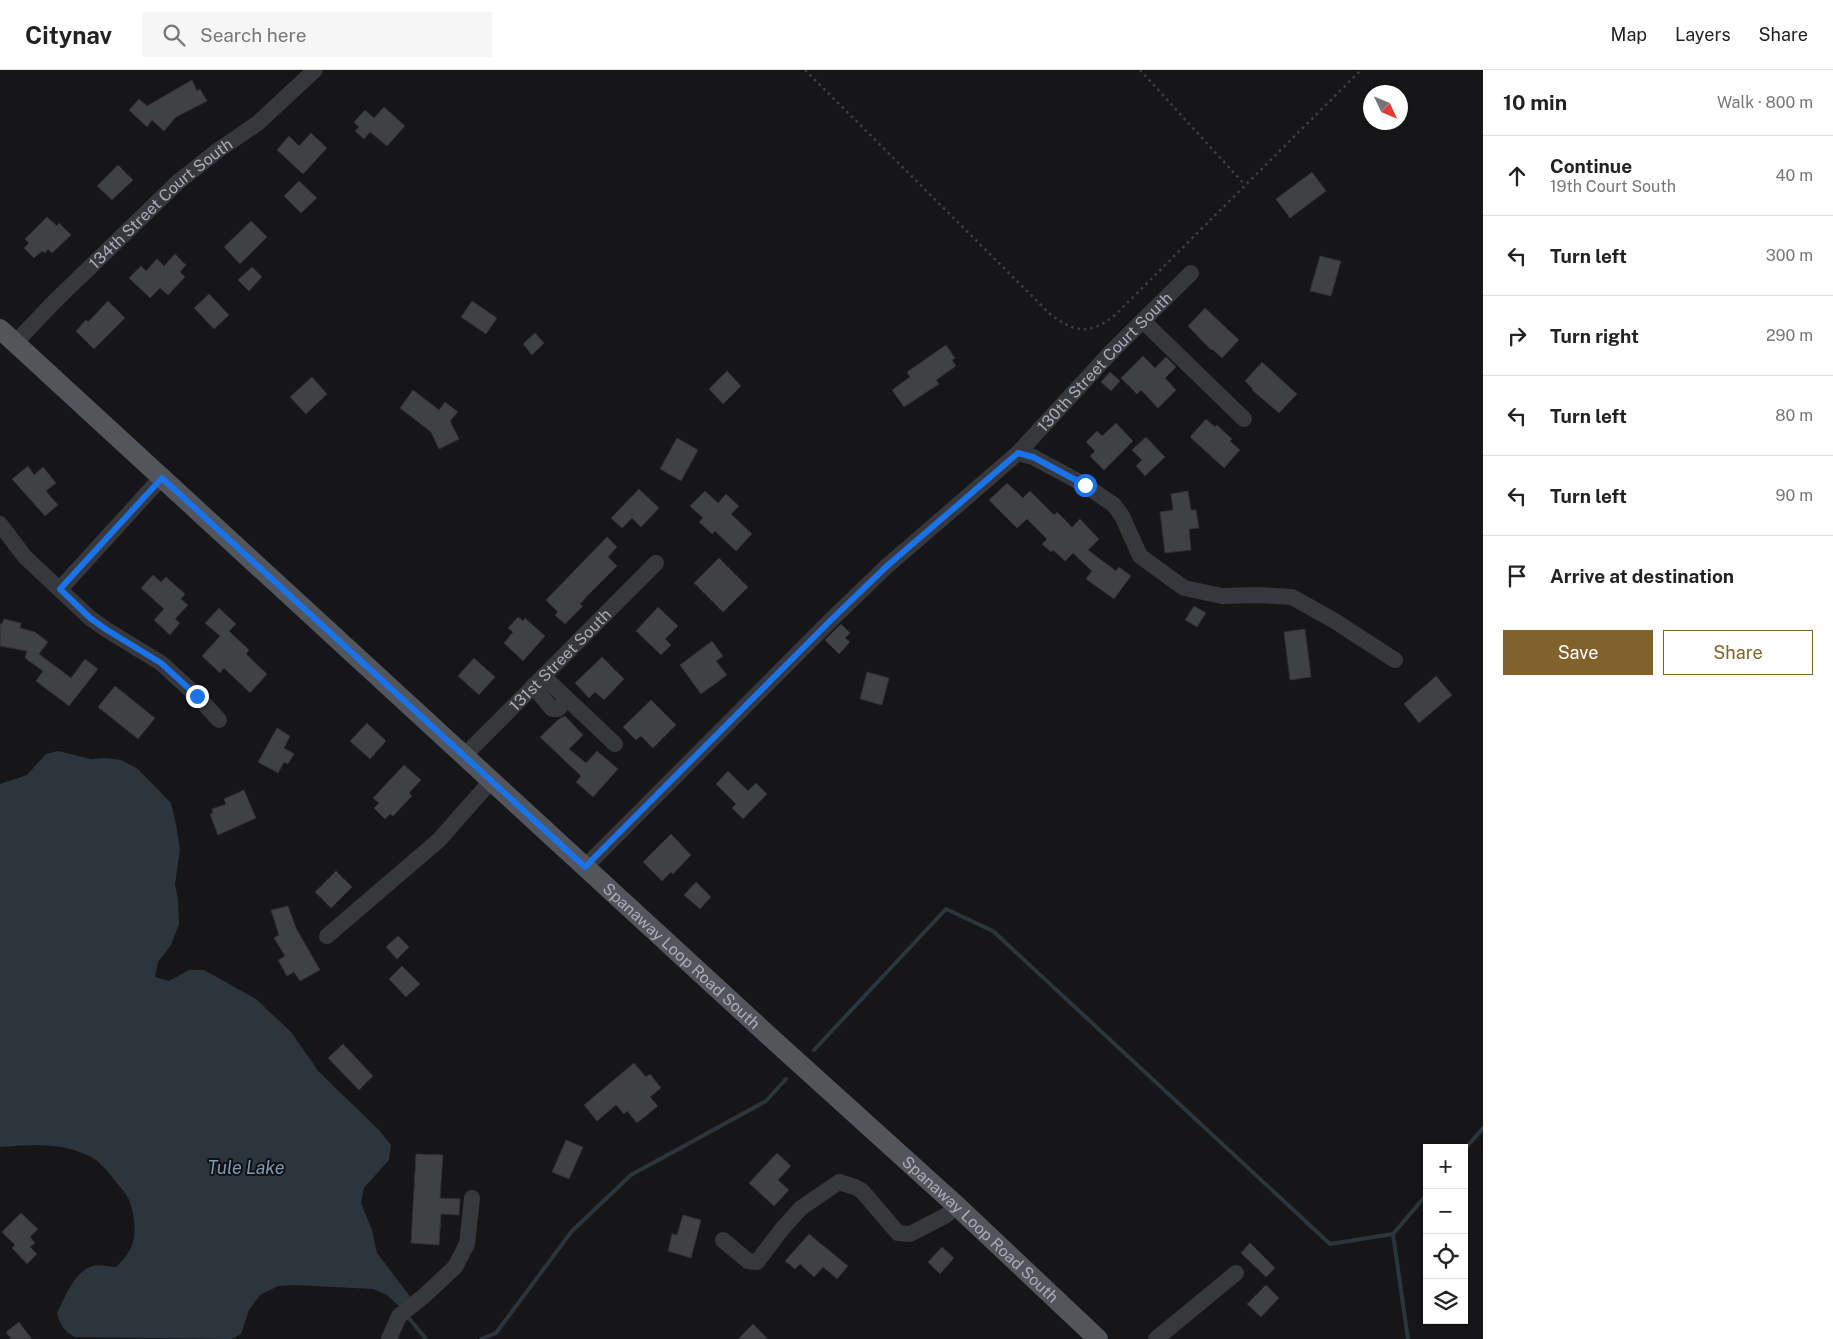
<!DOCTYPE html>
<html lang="en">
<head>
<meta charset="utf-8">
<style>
  body { margin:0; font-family:"Public Sans",sans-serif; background:#f6f6f6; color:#222 }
  .controls { position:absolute; right:15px; bottom:15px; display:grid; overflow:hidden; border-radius:0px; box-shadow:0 1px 4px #0004 }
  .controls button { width:45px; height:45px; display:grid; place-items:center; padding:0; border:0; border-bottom:1px solid #e0e0e0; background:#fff; color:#222; font:25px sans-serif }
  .compass { position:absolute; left:1363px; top:15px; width:45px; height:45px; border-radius:50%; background:#fff; box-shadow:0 1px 4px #0004; rotate:134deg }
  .stop { position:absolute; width:15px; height:15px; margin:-11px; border:4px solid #1a73e8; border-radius:50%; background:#fff }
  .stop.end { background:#1a73e8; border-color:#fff; box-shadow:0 1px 5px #0008 }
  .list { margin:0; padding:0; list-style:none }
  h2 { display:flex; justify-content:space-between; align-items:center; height:65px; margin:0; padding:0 20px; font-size:21px }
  h2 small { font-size:16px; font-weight:400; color:#767676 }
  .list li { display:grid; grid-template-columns:32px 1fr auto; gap:15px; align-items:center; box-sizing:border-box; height:80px; padding:0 20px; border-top:1px solid #e0e0e0 }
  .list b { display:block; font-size:19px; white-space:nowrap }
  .list p { margin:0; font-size:16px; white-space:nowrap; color:#767676 }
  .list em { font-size:16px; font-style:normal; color:#767676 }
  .actions { display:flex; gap:10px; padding:15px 20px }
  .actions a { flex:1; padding:11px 0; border:1px solid #80622a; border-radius:0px; text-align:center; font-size:18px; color:#80622a }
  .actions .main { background:#80622a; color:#fff }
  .icon { flex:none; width:28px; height:28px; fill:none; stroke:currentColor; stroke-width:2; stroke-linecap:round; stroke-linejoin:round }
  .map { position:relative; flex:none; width:1483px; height:1269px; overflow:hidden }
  header { display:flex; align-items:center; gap:30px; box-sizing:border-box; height:70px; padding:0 25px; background:#fff; border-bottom:1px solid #e0e0e0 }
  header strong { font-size:24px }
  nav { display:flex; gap:28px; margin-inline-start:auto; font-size:18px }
  .search { width:350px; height:45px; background:#f6f6f6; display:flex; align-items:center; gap:12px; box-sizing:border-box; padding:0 18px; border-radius:0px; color:#767676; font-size:19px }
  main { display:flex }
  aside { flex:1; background:#fff }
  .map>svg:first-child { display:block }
  .water { fill:#2c353c }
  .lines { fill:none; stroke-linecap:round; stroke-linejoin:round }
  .stream { stroke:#2c353c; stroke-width:4 }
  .building { fill:#404145; stroke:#303034 }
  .path { stroke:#3d3f44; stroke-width:2.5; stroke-dasharray:2.5 4; stroke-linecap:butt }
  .minor { stroke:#37383d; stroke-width:16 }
  .major { stroke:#53555c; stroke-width:20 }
  .route { stroke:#1a73e8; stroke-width:6 }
  .labels { text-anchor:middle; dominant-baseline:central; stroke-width:4; stroke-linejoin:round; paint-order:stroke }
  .street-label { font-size:16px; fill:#a8adb8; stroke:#111113 }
  .water-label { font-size:18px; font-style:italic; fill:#7f9bb3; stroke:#111113 }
</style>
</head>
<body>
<header>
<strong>Citynav</strong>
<div class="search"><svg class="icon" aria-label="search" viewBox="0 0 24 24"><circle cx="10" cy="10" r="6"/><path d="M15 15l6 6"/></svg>Search here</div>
<nav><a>Map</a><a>Layers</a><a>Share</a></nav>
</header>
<main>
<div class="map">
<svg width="1483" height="1269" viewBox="0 0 1483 1269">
  <rect width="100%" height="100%" fill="#161618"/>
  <!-- water -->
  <path class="water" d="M58 681 91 689 105 688 121 690 138 699 171 733 176 754 180 780 175 814 178 830 179 854 171 875 158 892 155 907 169 911 189 900H204L256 929 291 962 319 1002 379 1060 391 1075 389 1090 364 1118 361 1133 372 1160 377 1183 412 1229 405 1242 387 1225 373 1219 294 1215 278 1216 260 1225 249 1240 241 1264 232 1269 75 1267C64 1261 60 1255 57 1243 65 1228 74 1201 93 1196 99 1194 109 1197 116 1197 122 1191 129 1184 132 1175 137 1162 134 1138 127 1126 123 1120 117 1114 113 1108 105 1099 99 1090 87 1085 60 1072 29 1075 0 1077V714L27 705 46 684Z"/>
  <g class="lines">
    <!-- stream -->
    <path class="stream" d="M814 980 946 839 993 861 1330 1174 1393 1164
      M1464 1080 1483 1058
      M407 1246 426 1269
      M481 1269 496 1263 572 1161 631 1105 766 1031 786 1009
      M1408 1269 1393 1164 1427 1124"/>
  </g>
  <!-- building -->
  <path class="building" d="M192 10 197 21 200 19 207 31 176 47 164 61 152 50 147 57 129 40 139 29 147 36Z
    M384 37 405 56 387 76 370 62 364 69 355 61 359 57 354 52 365 40 374 48Z
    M311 63 327 78 303 104 277 80 289 66 299 76Z
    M118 95 133 110 112 130 97 116Z
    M1312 102 1326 121 1290 148 1276 129Z
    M299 111 317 128 301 143 284 126Z
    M47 147 57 156 59 153 71 165 52 183 48 179 45 183 42 181 34 188 24 178 29 173 25 169Z
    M251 151 267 167 240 194 224 177Z
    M175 184 186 195 180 202 185 207 168 225 160 218 150 228 129 208 141 196 146 201 157 189 164 196Z
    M1320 186 1341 191 1331 226 1310 221Z
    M252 197 262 207 249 221 238 210Z
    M209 224 229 245 214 259 194 238Z
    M108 231 125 248 94 279 76 261 86 250 88 252Z
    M472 231 497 248 486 264 461 247Z
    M1205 238 1239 270 1222 288 1212 279 1211 280 1188 256Z
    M535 263 544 273 532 285 523 274Z
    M946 275 955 288 952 290 956 296 936 310 939 314 904 337 892 320 910 307 907 302Z
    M1143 286 1155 298 1166 287 1176 297 1165 308 1176 320 1158 338 1141 320 1137 324 1121 308Z
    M1262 292 1297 324 1279 343 1252 320 1253 319 1245 311Z
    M727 301 741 316 723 334 709 319Z
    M1110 302 1120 311 1111 321 1101 312Z
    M312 307 327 324 306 344 290 327Z
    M413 320 439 340 445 332 458 342 450 351 459 369 439 379 431 362 400 338Z
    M1206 349 1215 357 1217 355 1232 369 1230 371 1240 380 1224 398 1190 367Z
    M1116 353 1133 371 1104 400 1090 386 1095 381 1086 372 1097 361 1102 366Z
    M1146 367 1165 387 1145 406 1136 396 1142 390 1132 380Z
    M677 368 698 380 681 411 660 399Z
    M28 396 34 405 43 397 56 413 46 421 58 435 45 446 12 409Z
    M1007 413 1023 428 1030 421 1054 445 1057 442 1072 457 1080 449 1099 469 1088 480 1116 501 1119 497 1131 506 1114 529 1086 509 1092 501 1073 483 1065 491 1053 480 1051 482 1042 474 1047 469 1027 449 1017 458 989 430Z
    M639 419 659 438 641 457 632 448 622 458 611 448Z
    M705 421 718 433 726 424 739 436 731 444 752 464 736 481 715 461 712 464 699 452 703 448 690 436Z
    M1188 421 1191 440H1196L1199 458 1189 459 1191 480 1165 483 1160 442 1173 440 1171 424Z
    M607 467 617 477 608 487 617 496 588 525 580 534 583 536 565 554 555 545 558 542 546 530Z
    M719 488 748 517 723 542 694 513Z
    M153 505 161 512 166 507 185 524 181 529 188 535 175 549 180 553 170 565 154 550 164 539 141 518Z
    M1194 536 1206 543 1197 557 1185 550Z
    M658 537 678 556 665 569 671 575 661 585 636 561Z
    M219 538 236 554 229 561 249 580 246 584 267 604 250 623 224 598 220 603 202 586 220 566 205 553Z
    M518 547 523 551 525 548 545 566 523 591 504 573 513 562 508 558Z
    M4 549 21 553 20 558 35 562 48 572 39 584 71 608 85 589 98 599 69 636 36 611 43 601 25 588 27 581 0 576V554H2Z
    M841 554 850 563 845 568 850 572 839 584 825 570Z
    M1305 559 1311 607 1290 610 1284 562Z
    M712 571 723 586 716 591 727 605 701 624 680 595Z
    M602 587 624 609 604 630 595 622 589 628 575 613Z
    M474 588 495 607 479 625 458 606Z
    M867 602 889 608 882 635 860 629Z
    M1436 606 1452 625 1419 653 1404 634Z
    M115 616 155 648 138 669 98 637Z
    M651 630 676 655 653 678 641 666 636 670 623 657Z
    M565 646 583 665 569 679 586 693 597 681 618 699 593 727 576 712 581 706 540 667 559 649Z
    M367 653 386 671 370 689 350 671Z
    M277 658 290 666 284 678 294 684 288 694 284 692 278 703 258 692Z
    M404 695 421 710 409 723 412 726 393 746 390 744 385 749 374 738 379 733 373 728Z
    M728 701 748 721 756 713 767 724 743 749 732 738 736 734 716 714Z
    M244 720 256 748 218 765 210 744 213 743 212 739 226 734 224 729Z
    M671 764 691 785 673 804 671 802 662 811 643 792Z
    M336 801 352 817 331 838 315 822Z
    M696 812 711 827 700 839 684 825Z
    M288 836 296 858 320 900 300 911 294 902 287 906 278 890 285 886 274 868 279 865 271 840Z
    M398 866 409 877 397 889 386 877Z
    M402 896 420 914 406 927 389 909Z
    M343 974 373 1006 359 1020 328 988Z
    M634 993 646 1007 650 1004 661 1018 650 1027 658 1036 637 1053 627 1041 624 1044 616 1035 597 1051 584 1035Z
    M566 1070 583 1077 569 1109 552 1102Z
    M777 1083 791 1096 778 1110 789 1120 774 1136 749 1113Z
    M416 1084 443 1085 440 1128 460 1129 459 1145 441 1144 439 1175 411 1173Z
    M21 1143 38 1159 30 1167 35 1173 30 1177 37 1184 27 1194 12 1178 15 1175 2 1162Z
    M683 1145 701 1150 691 1188 668 1181 672 1164 677 1165Z
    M809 1164 848 1196 837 1209 823 1197 814 1207 800 1194 795 1199 785 1191Z
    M1250 1173 1275 1198 1266 1207 1241 1183Z
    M942 1177 954 1188 940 1204 928 1192Z
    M1266 1215 1279 1228 1261 1247 1247 1234Z
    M19 1252 32 1269H11L6 1262Z
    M753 1254 768 1269H738Z"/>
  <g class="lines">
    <!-- path -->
    <path class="path" d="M805 0 1050 244C1075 263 1090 265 1115 245L1361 0
      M1140 0 1245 115"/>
    <!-- minor -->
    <g class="minor">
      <path d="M1143 251 1244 349"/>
      <path id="s1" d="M15 273 53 233 178 112 217 81 258 53 315 0"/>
      <path d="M1018 383 1033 387 1085 415 1114 435 1122 446 1140 486 1184 518 1222 526 1259 525 1292 527 1333 550 1395 590"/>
      <path d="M0 454 25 487 90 548 107 560 161 593 197 626 219 650"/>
      <path d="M60 519 162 407"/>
      <path d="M543 606 615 674"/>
      <path d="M533 616 552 639H558L567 629"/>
      <path id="s2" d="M464 686 656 493"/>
      <path id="s3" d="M585 797 832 549 887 496 1018 383 1113 280 1191 203"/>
      <path d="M327 866 439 770 491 711"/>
      <path d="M723 1170 748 1191 757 1192 782 1159 801 1138 839 1112 855 1117 862 1121 898 1163 910 1164 945 1146 957 1136"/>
      <path d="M389 1269 399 1246 424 1226 455 1197 467 1174 472 1128"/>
      <path d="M1156 1269 1236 1203"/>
    </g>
    <!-- major -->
    <path class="major" id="s4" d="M0 259 769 966 957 1136 1098 1269"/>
  </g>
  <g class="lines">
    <!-- route -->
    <path class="route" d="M197 626 161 593 107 560 90 548 60 519 162 408 585 797 832 549 887 496 1018 383 1033 387 1085 415"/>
  </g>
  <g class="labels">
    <!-- street labels -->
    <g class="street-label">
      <text stroke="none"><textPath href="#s1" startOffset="202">134th Street Court South</textPath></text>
      <text stroke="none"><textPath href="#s3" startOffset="725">130th Street Court South</textPath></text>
      <text stroke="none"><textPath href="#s2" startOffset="136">131st Street South</textPath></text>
      <text stroke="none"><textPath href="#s4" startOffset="926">Spanaway Loop Road South</textPath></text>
      <text stroke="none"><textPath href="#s4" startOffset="1331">Spanaway Loop Road South</textPath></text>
    </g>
    <!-- water labels -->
    <g class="water-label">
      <text x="246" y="1097">Tule Lake</text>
    </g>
  </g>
</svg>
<div class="controls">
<button>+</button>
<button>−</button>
<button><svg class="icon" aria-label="locate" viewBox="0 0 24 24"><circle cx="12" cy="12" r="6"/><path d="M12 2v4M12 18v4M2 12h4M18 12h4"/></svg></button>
<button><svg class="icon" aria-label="layers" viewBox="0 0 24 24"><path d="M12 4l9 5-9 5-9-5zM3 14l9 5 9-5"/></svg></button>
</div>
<svg class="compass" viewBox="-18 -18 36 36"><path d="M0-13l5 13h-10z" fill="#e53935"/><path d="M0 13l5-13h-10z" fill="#767676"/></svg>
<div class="stop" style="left:1085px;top:415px"></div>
<div class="stop end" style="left:197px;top:626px"></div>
</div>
<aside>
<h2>10 min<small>Walk · 800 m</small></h2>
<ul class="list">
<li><svg class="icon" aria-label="ahead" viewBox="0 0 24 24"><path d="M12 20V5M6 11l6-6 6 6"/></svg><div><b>Continue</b><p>19th Court South</p></div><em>40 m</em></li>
<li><svg class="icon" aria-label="left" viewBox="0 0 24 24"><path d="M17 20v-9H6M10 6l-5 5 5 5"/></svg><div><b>Turn left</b></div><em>300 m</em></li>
<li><svg class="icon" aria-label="right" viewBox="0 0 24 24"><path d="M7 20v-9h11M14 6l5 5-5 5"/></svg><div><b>Turn right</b></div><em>290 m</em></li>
<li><svg class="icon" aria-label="left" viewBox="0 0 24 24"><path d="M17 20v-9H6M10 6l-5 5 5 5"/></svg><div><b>Turn left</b></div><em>80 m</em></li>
<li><svg class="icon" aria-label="left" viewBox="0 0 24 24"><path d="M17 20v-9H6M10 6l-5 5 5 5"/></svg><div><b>Turn left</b></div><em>90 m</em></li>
<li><svg class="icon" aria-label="arrive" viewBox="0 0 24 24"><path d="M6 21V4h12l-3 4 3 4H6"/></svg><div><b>Arrive at destination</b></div></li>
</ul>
<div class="actions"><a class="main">Save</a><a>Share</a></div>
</aside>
</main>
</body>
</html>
